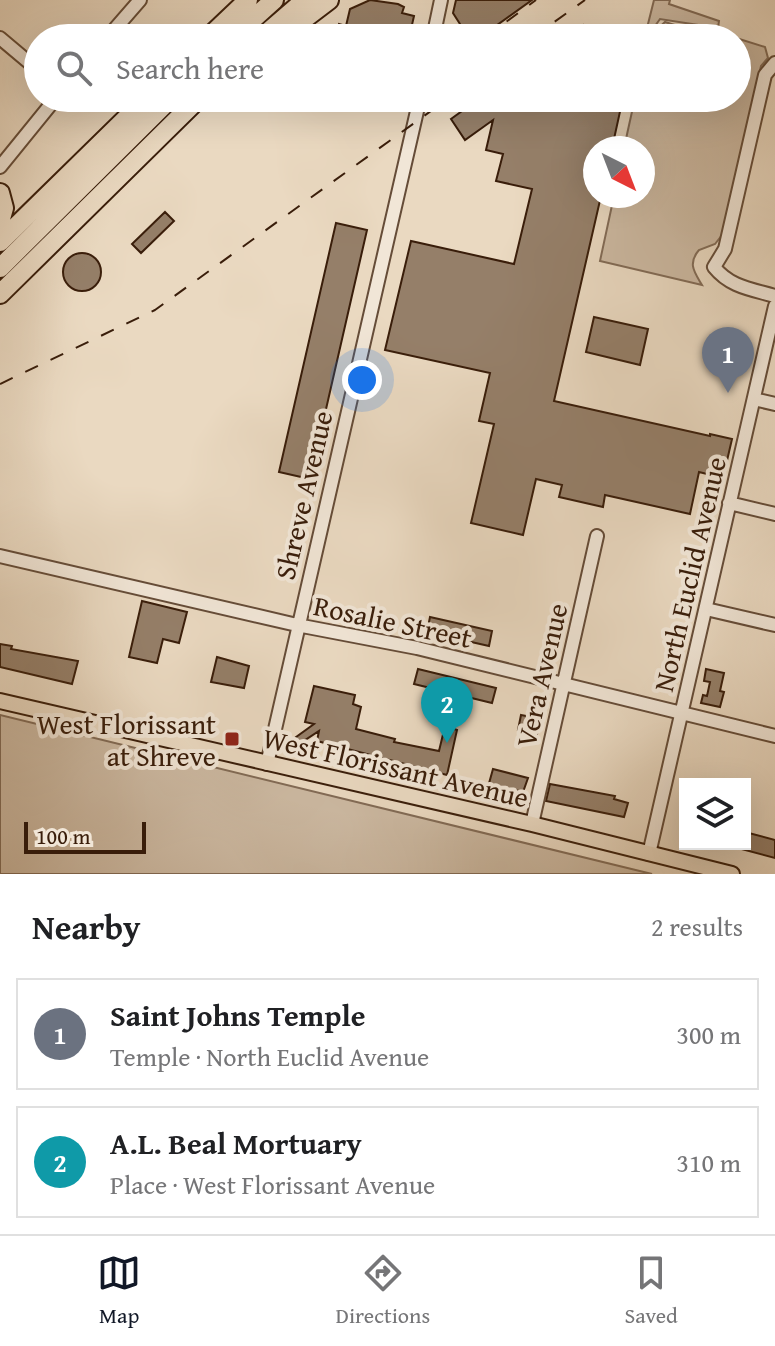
<!DOCTYPE html>
<html lang="en">
<head>
<meta charset="utf-8">
<style>
  body { margin:0; font-family:"Gentium Book Plus",serif; background:#f6f6f6; color:#202124 }
  .controls { position:absolute; right:24px; bottom:24px; display:grid; overflow:hidden; border-radius:0px; box-shadow:0 8px 32px #0002 }
  .controls button { width:72px; height:72px; display:grid; place-items:center; padding:0; border:0; border-bottom:2px solid #e0e0e0; background:#fff; color:#202124; font:40px sans-serif }
  .compass { position:absolute; left:583px; top:136px; width:72px; height:72px; border-radius:50%; background:#fff; box-shadow:0 8px 32px #0002; rotate:138deg }
  .scale { position:absolute; left:24px; bottom:20px; width:122px; box-sizing:border-box; padding-left:8px; border:4px solid #391d0a; border-top:0; font-size:22px; line-height:28px; white-space:nowrap; color:#391d0a; -webkit-text-stroke:6px #f1e6d7; paint-order:stroke }
  .you { position:absolute; left:362px; top:380px; width:28px; height:28px; margin:-20px; border:6px solid #fff; border-radius:50%; background:#1a73e8; box-shadow:0 0 0 12px #1a73e833 }
  .badge { display:grid; place-items:center; width:52px; height:52px; border-radius:50%; background:#111827; color:#fff; font-size:26px; font-weight:700 }
  .pin { position:absolute; translate:-50% -66px; filter:drop-shadow(0 2px 4px #0008) }
  .pin::after { content:''; position:absolute; top:42px; width:28px; height:24px; background:inherit; clip-path:polygon(0 0,100% 0,50% 100%) }
  .list { margin:0; padding:0; list-style:none }
  h2 { display:flex; justify-content:space-between; align-items:center; height:104px; margin:0; padding:0 32px; font-size:34px }
  h2 small { font-size:26px; font-weight:400; color:#757577 }
  .list li { display:grid; grid-template-columns:52px 1fr auto; gap:24px; align-items:center; box-sizing:border-box; height:112px; margin:0 16px 16px; padding:0 16px; border:2px solid #e0e0e0; border-radius:0px }
  .list b { display:block; font-size:30px; white-space:nowrap }
  .list p { margin:0; font-size:26px; white-space:nowrap; color:#757577 }
  .list em { font-size:26px; font-style:normal; color:#757577 }
  .icon { flex:none; width:44px; height:44px; fill:none; stroke:currentColor; stroke-width:2; stroke-linecap:round; stroke-linejoin:round }
  .map { position:relative; flex:none; width:775px; height:874px; overflow:hidden }
  .search { position:absolute; background:#fff; box-shadow:0 8px 32px #0002; left:24px; right:24px; top:24px; height:88px; display:flex; align-items:center; gap:20px; box-sizing:border-box; padding:0 28px; border-radius:44px; color:#757577; font-size:30px }
  .sheet { height:360px; background:#fff }
  nav { display:flex; justify-content:space-around; align-items:center; box-sizing:border-box; height:112px; border-top:2px solid #e0e0e0; background:#fff; font-size:22px; color:#757577 }
  nav a { display:grid; justify-items:center; gap:4px }
  nav .on { color:#111827 }
  .map>svg:first-child { display:block }
  .green { fill:#ccb9a2; stroke:#826b56; stroke-width:2 }
  .building { fill:#957f69; stroke:#391d0a; stroke-width:2 }
  .lines { fill:none; stroke-linecap:round; stroke-linejoin:round }
  .minor-casing { stroke:#654c38; stroke-width:16 }
  .major-casing { stroke:#391d0a; stroke-width:18 }
  .highway-casing { stroke:#391d0a; stroke-width:22 }
  .minor { stroke:#f1e6d7; stroke-width:12 }
  .major { stroke:#ead9c1; stroke-width:14 }
  .highway { stroke:#ead9c1; stroke-width:18 }
  .rail { stroke:#391d0a; stroke-width:2; stroke-dasharray:14 14; stroke-linecap:butt }
  .poi-dot { fill:#8f2418; stroke:#f1e6d7; stroke-width:3 }
  .labels { text-anchor:middle; dominant-baseline:central; stroke-width:8; stroke-linejoin:round; paint-order:stroke }
  .street-label { font-size:28px; fill:#391d0a; stroke:#f1e6d7 }
  .poi-label { font-size:28px; fill:#391d0a; stroke:#f1e6d7; text-anchor:end }
</style>
</head>
<body>
<div class="map">
<svg width="775" height="874" viewBox="0 0 775 874">
  <rect width="100%" height="100%" fill="#ead9c1"/>
  <filter id="stains"><feTurbulence type="fractalNoise" baseFrequency=".0025" numOctaves="4"/><feColorMatrix values="0 0 0 0 .2 0 0 0 0 .09 0 0 0 0 .02 0 0 0 .5 -.17"/></filter>
  <radialGradient id="worn" r=".72"><stop offset=".6" stop-color="#630" stop-opacity="0"/><stop offset="1" stop-color="#630" stop-opacity=".3"/></radialGradient>
  <!-- green -->
  <path class="green" d="M654 0H670L669 4 719 21 718 28 660 19 650 33 646 32Z
    M665 22 717 38H648Z
    M733 37 765 47 768 58 761 66 722 235 715 244 699 250C687 264 695 273 702 285L600 261 614 196H643V148H624L635 98H737V38Z
    M0 715 652 874H0Z"/>
  <!-- building -->
  <path class="building" d="M370 0 398 4 404 7 402 13 414 16 409 38H336L339 24 346 26 350 9Z
    M456 0H532L479 38H442L460 24 453 13Z
    M584 25 632 35 631 38H581Z
    M480 98H623L612 148H595V196H601L554 401 710 436V434L732 439 723 478 699 472 690 514 605 495 603 507 559 497 562 485 536 479 523 535 471 523 494 424 479 421 490 373 385 350 411 241 514 264 532 189 496 181 503 154 486 150 493 120 465 140 451 119Z
    M165 212 174 221 141 253 132 244Z
    M336 223 367 230 310 479 279 472Z
    M63 272a19 19 0 1 1 38 0a19 19 0 1 1-38 0Z
    M594 317 648 329 640 365 586 352Z
    M142 601 187 612 179 643 163 639 157 663 129 657Z
    M430 617 492 631 489 646 427 632Z
    M0 644 12 646 11 649 78 661 72 684 0 667Z
    M217 657 249 666 244 688 211 682Z
    M418 669 496 688 492 703 414 684Z
    M706 669 724 673 720 691 724 692 720 707 701 703 703 695 707 696 710 682 704 681Z
    M314 686 355 695 353 704 361 707 356 729 395 739 394 742 439 751 445 726 457 730 447 775 317 741 319 731 296 746 292 740 314 724 305 722Z
    M521 715 537 718 535 725 539 726 537 734 518 730Z
    M493 769 528 778 523 792 497 786 496 790 488 787Z
    M550 784 615 796 614 799 628 803 624 817 546 801Z
    M745 832 775 840V858L730 846V844H745Z"/>
  <g class="lines">
    <!-- minor casing -->
    <g class="minor-casing">
      <path id="minor" d="M0 38 38 70
        M107 38 140 0
        M433 38 441 0
        M775 63 765 75 725 249 714 267C730 287 751 289 775 296
        M0 167 56 98
        M754 399 775 404
        M729 503 775 514
        M0 556 297 625 417 648 775 736
        M706 609 775 625
        M267 764 420 98
        M532 824 597 536
        M649 854 775 306"/>
    </g>
    <!-- major casing -->
    <g class="major-casing">
      <path id="major" d="M0 701 532 824 732 874"/>
    </g>
    <!-- highway casing -->
    <g class="highway-casing">
      <path id="highway" d="M208 38 248 0
        M232 38 274 0
        M261 38 305 0
        M279 38 329 0
        M0 193 4 208 0 222
        M0 242 147 98
        M0 268 171 98
        M0 294 199 98"/>
    </g>
    <!-- minor -->
    <use href="#minor" class="minor"/>
    <!-- major -->
    <use href="#major" class="major"/>
    <!-- highway -->
    <use href="#highway" class="highway"/>
    <!-- rail -->
    <path class="rail" d="M484 38 536 0
      M532 38 585 0
      M0 384 155 310 449 98"/>
  </g>
  <!-- markers -->
  <rect class="poi-dot" x="224" y="731" width="16" height="16" rx="4"/>
  <g class="labels">
    <!-- street labels -->
    <g class="street-label">
      <text transform="translate(303 495) rotate(-77)">Shreve Avenue</text>
      <text transform="translate(689 574) rotate(-77)">North Euclid Avenue</text>
      <text transform="translate(393 621) rotate(12)">Rosalie Street</text>
      <text transform="translate(541 675) rotate(-77)">Vera Avenue</text>
      <text transform="translate(396 767) rotate(13)">West Florissant Avenue</text>
    </g>
    <!-- poi labels -->
    <g class="poi-label">
      <text x="216" y="723">West Florissant<tspan x="216" dy="32">at Shreve</tspan></text>
    </g>
  </g>
  <rect width="100%" height="100%" filter="url(#stains)"/>
  <rect width="100%" height="100%" fill="url(#worn)"/>
</svg>
<div class="controls">
<button><svg class="icon" aria-label="layers" viewBox="0 0 24 24"><path d="M12 4l9 5-9 5-9-5zM3 14l9 5 9-5"/></svg></button>
</div>
<svg class="compass" viewBox="-18 -18 36 36"><path d="M0-13l5 13h-10z" fill="#e53935"/><path d="M0 13l5-13h-10z" fill="#757577"/></svg>
<div class="scale">100 m</div>
<div class="you"></div>
<div class="pin badge" style="left:728px;top:393px;background:#6b7280">1</div>
<div class="pin badge" style="left:447px;top:743px;background:#0f9aa8">2</div>
<div class="search"><svg class="icon" aria-label="search" viewBox="0 0 24 24"><circle cx="10" cy="10" r="6"/><path d="M15 15l6 6"/></svg>Search here</div>
</div>
<section class="sheet">
<h2>Nearby<small>2 results</small></h2>
<ul class="list">
<li><span class="badge" style="background:#6b7280">1</span><div><b>Saint Johns Temple</b><p>Temple · North Euclid Avenue</p></div><em>300 m</em></li>
<li><span class="badge" style="background:#0f9aa8">2</span><div><b>A.L. Beal Mortuary</b><p>Place · West Florissant Avenue</p></div><em>310 m</em></li>
</ul>
</section>
<nav>
<a class="on"><svg class="icon" aria-label="map" viewBox="0 0 24 24"><path d="M3 6l6-2 6 2 6-2v14l-6 2-6-2-6 2zM9 4v14M15 6v14"/></svg>Map</a>
<a><svg class="icon" aria-label="directions" viewBox="0 0 24 24"><path d="M12 3l9 9-9 9-9-9zM9 14v-3h6M13 9l2 2-2 2"/></svg>Directions</a>
<a><svg class="icon" aria-label="saved" viewBox="0 0 24 24"><path d="M7 4h10v16l-5-4-5 4z"/></svg>Saved</a>
</nav>
</body>
</html>
